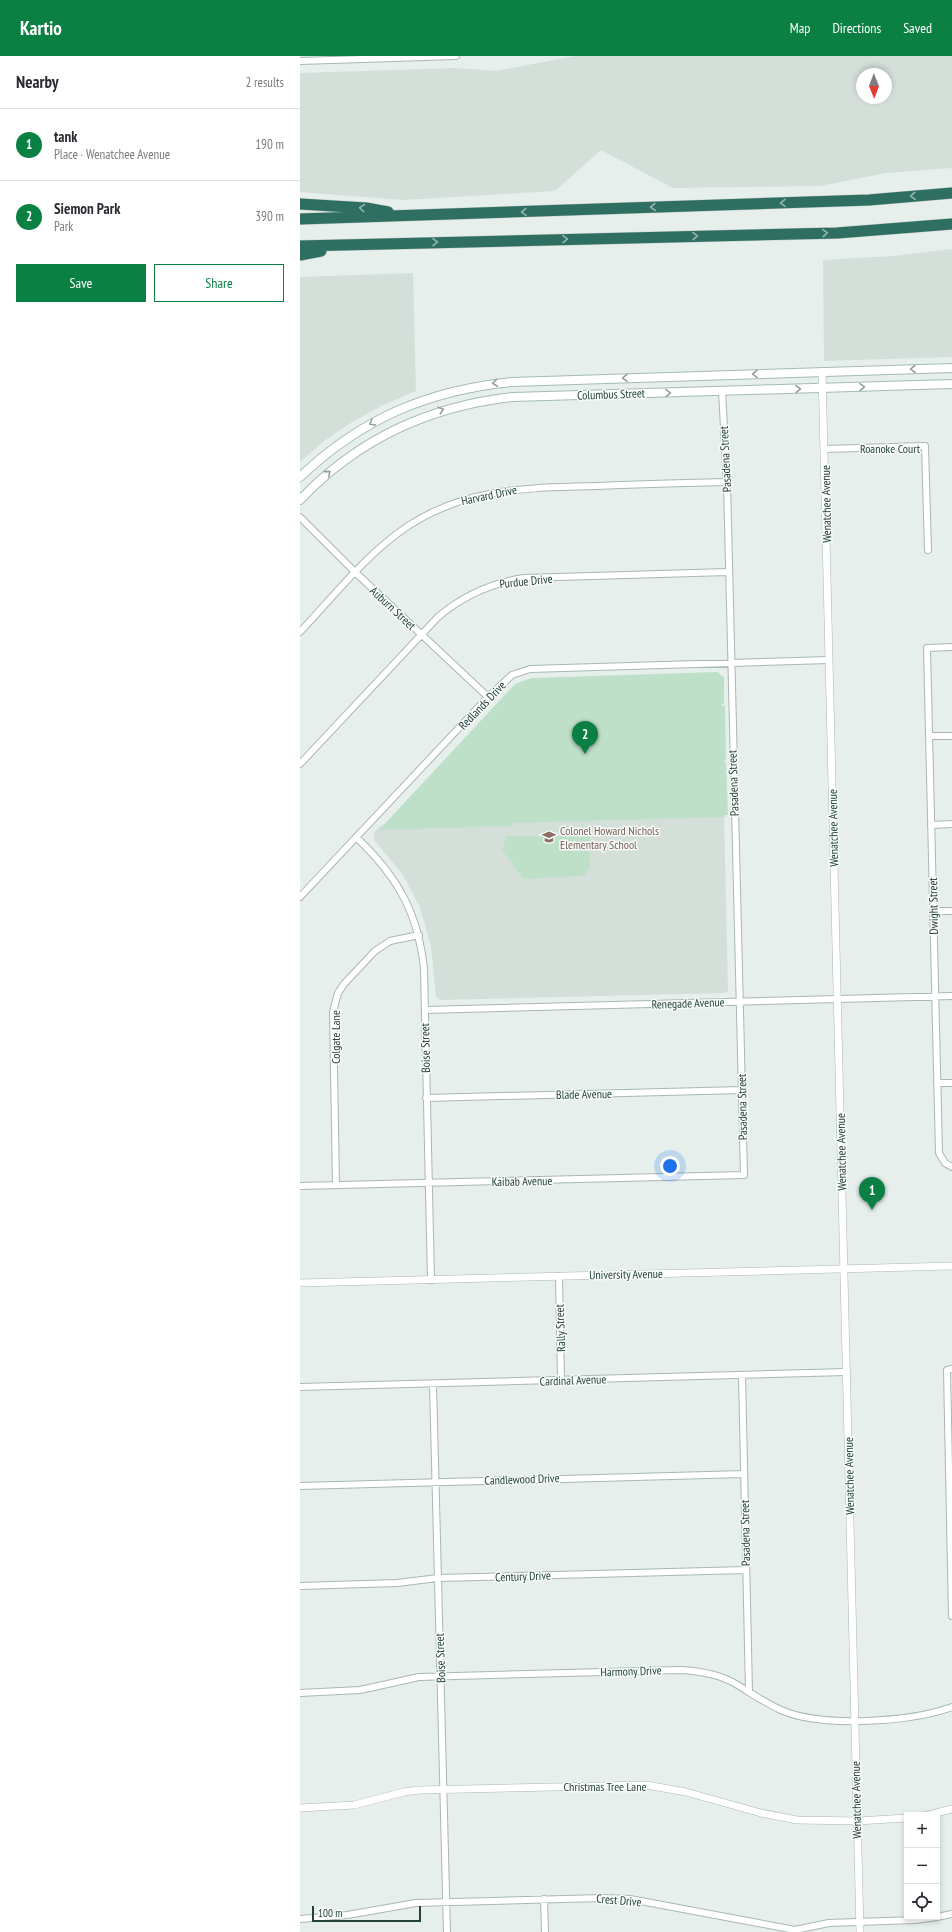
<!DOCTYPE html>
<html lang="en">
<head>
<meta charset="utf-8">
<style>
  body { margin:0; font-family:"PT Sans Narrow",sans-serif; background:#f7f7f7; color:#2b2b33 }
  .controls { position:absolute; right:12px; bottom:12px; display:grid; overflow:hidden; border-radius:0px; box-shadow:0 2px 6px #0003 }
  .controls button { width:36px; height:36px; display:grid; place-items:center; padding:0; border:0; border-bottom:1px solid #e1e1e2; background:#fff; color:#2b2b33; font:20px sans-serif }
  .compass { position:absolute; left:556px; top:12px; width:36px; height:36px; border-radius:50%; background:#fff; box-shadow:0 2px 6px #0003; rotate:179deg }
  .scale { position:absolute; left:12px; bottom:10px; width:109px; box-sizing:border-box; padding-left:4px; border:2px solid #24423a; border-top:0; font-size:11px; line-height:14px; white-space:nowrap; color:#24423a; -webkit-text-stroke:3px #f7fbf9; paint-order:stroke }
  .you { position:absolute; left:370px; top:1110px; width:14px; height:14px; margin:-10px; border:3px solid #fff; border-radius:50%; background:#1a73e8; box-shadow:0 0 0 6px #1a73e833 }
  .badge { display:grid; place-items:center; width:26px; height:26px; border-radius:50%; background:#0b8043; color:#fff; font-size:13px; font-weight:700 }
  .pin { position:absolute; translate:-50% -33px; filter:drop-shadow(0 1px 2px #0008) }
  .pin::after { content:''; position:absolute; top:21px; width:14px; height:12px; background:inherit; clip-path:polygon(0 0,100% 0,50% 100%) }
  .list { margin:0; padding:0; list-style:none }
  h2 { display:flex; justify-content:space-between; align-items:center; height:52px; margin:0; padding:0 16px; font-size:17px }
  h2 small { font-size:13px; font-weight:400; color:#7c7c81 }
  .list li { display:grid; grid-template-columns:26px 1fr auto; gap:12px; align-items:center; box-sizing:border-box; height:72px; padding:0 16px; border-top:1px solid #e1e1e2 }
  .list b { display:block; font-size:15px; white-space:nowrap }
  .list p { margin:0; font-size:13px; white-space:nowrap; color:#7c7c81 }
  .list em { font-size:13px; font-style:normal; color:#7c7c81 }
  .actions { display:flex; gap:8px; padding:12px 16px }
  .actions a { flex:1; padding:9px 0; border:1px solid #0b8043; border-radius:0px; text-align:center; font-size:14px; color:#0b8043 }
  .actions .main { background:#0b8043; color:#fff }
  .icon { flex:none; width:22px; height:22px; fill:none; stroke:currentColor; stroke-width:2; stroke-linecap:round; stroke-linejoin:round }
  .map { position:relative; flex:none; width:652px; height:1876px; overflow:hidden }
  header { display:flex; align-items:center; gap:24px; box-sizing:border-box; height:56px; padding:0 20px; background:#0b8043; color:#fff }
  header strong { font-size:19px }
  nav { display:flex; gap:22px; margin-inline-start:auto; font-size:14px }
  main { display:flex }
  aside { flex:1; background:#fff }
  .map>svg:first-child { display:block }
  .built { fill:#d4dfda; fill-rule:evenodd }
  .green { fill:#bfe0c8 }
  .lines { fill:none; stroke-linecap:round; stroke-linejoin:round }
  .minor-casing { stroke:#a8b8b2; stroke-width:8 }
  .tertiary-casing { stroke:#a8b8b2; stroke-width:8 }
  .secondary-casing { stroke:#a4bbb3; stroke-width:10 }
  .motorway-casing { stroke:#c2cac8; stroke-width:12 }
  .minor { stroke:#fff; stroke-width:6 }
  .tertiary { stroke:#fff; stroke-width:7 }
  .secondary { stroke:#fff; stroke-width:8 }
  .motorway { stroke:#2f6f62; stroke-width:11 }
  .oneway { stroke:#93b5ae }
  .oneway2 { stroke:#92a09c }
  .labels { text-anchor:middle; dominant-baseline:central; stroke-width:3; stroke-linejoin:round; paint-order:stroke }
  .street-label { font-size:12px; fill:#24423a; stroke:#f7fbf9 }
  .education-label { font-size:12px; fill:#785e54; stroke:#f7fbf9; text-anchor:start }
</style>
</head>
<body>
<header>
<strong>Kartio</strong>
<nav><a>Map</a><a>Directions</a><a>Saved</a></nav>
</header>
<main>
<aside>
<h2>Nearby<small>2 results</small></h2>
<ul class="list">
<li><span class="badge">1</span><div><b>tank</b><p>Place · Wenatchee Avenue</p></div><em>190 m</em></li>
<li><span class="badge">2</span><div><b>Siemon Park</b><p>Park</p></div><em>390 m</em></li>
</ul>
<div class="actions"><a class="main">Save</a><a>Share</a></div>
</aside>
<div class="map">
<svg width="652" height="1876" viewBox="0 0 652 1876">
  <rect width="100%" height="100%" fill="#e6efeb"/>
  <!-- built -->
  <path class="built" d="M275 0H652V112L586 117 520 130 373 132 301 94 255 135 103 144 0 136V17L155 12 196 15ZM562 18H586V42H562Z
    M652 193V301L524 305 523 204 593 200Z
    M113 217 116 335 81 350 49 368 24 385 0 406V221Z
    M421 624 428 935 424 937 141 944 136 941 131 890 120 852 103 819 74 784V777L80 770Z"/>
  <!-- green -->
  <path class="green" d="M417 616 424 621V648H421L422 650H425L426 704 423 706H426L428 759H425V761L212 767V770L79 774 215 628 231 622Z
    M289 779 290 811 284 820 223 823 202 794 206 780Z"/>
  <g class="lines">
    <!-- minor casing -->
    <g class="minor-casing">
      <path id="minor" d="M0 5 156 0
        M524 393 625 390 628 494
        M0 461 56 517 188 641
        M0 576C34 540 66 498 108 470 168 431 228 432 297 430 340 428 383 427 427 426
        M652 591 627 592 639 1097 645 1107 652 1111
        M629 680H652
        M0 708 138 561C164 539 191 527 224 522L428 516
        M631 769 652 768
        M56 781C97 820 118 856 124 913L131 1224
        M0 841 188 641 212 619 230 613 529 604
        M633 855H652
        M125 954 652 940
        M637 1027H652
        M126 1042 442 1034
        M36 1129 33 956 38 937 44 928 75 895 90 885 119 879
        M0 1130 444 1119 427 426 422 335
        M259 1220 261 1324
        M652 1313 647 1314 652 1560
        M442 1319 449 1636
        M133 1328 147 1876
        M0 1331 546 1316
        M0 1430 444 1418
        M0 1530 97 1527 138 1522 446 1514
        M0 1637 60 1634 119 1621 380 1614C400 1615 419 1618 436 1628 451 1637 465 1647 481 1654 522 1672 610 1666 652 1651
        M244 1843 245 1876
        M637 1861 652 1858
        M0 1863 47 1859 116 1847 303 1842 330 1843 495 1874 529 1867 615 1864 637 1861"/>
    </g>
    <!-- tertiary casing -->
    <g class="tertiary-casing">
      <path id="tertiary" d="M522 316 560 1876
        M0 1227 652 1210
        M0 1752 54 1749 104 1736 119 1734 346 1729 386 1736 461 1757 497 1764 557 1765 607 1762
        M628 1759 652 1753"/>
    </g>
    <!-- secondary casing -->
    <g class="secondary-casing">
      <path id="secondary" d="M0 421C61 363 128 334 212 326L652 312
        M0 444C58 383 130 350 213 341L652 328"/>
    </g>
    <!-- motorway casing -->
    <g class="motorway-casing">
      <path id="motorway" d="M0 148 66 152 88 156
        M0 163 569 144 652 137
        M0 190 537 177 652 168
        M0 199 21 195"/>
    </g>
    <!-- minor -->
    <use href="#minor" class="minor"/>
    <!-- tertiary -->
    <use href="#tertiary" class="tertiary"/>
    <!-- secondary -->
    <use href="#secondary" class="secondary"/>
    <!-- motorway -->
    <use href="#motorway" class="motorway"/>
  </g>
  <!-- one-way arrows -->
  <defs><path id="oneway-chevron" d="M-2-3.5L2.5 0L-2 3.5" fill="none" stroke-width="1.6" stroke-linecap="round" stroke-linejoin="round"/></defs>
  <g class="oneway">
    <use href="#oneway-chevron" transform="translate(613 140) rotate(176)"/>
    <use href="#oneway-chevron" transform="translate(483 147) rotate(178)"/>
    <use href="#oneway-chevron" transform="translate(353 151) rotate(178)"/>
    <use href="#oneway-chevron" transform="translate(62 152) rotate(-175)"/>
    <use href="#oneway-chevron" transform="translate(224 156) rotate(178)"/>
    <use href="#oneway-chevron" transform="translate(525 177) rotate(-2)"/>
    <use href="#oneway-chevron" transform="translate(395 180) rotate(-1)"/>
    <use href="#oneway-chevron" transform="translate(265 183) rotate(-1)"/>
    <use href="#oneway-chevron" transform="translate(135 186) rotate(-1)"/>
  </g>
  <g class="oneway2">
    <use href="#oneway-chevron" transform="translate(613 313) rotate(178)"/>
    <use href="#oneway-chevron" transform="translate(455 318) rotate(178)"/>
    <use href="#oneway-chevron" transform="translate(325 322) rotate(178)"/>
    <use href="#oneway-chevron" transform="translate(195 327) rotate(174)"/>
    <use href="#oneway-chevron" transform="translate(562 331) rotate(-2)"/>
    <use href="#oneway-chevron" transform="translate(498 333) rotate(-2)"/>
    <use href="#oneway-chevron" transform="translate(368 337) rotate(-2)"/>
    <use href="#oneway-chevron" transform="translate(141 354) rotate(-18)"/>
    <use href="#oneway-chevron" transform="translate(72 367) rotate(150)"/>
    <use href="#oneway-chevron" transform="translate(28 417) rotate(-41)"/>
  </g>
  <!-- icons -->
  <defs>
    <g id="school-bare" transform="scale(1.08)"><path d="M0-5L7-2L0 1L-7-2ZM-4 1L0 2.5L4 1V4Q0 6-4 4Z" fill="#8d6e63" stroke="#f7fbf9" stroke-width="2.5" paint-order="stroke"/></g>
  </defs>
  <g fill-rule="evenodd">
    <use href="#school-bare" x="249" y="781"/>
  </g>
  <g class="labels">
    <!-- street labels -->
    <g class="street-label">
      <text transform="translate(311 338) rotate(-2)">Columbus Street</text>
      <text x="590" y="392">Roanoke Court</text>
      <text transform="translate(425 403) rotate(-93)">Pasadena Street</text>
      <text transform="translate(189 439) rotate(-12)">Harvard Drive</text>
      <text transform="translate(526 448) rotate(-91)">Wenatchee Avenue</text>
      <text transform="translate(226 525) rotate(-6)">Purdue Drive</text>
      <text transform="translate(93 552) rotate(43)">Auburn Street</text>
      <text transform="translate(182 649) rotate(-46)">Redlands Drive</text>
      <text transform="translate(433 727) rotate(-92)">Pasadena Street</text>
      <text transform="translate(533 772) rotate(-91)">Wenatchee Avenue</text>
      <text transform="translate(633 850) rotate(-91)">Dwight Street</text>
      <text transform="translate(388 947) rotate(-2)">Renegade Avenue</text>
      <text transform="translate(35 981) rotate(-90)">Colgate Lane</text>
      <text transform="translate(125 992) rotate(-91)">Boise Street</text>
      <text transform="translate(284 1038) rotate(-1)">Blade Avenue</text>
      <text transform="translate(442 1051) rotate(-91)">Pasadena Street</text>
      <text transform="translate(541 1096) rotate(-91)">Wenatchee Avenue</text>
      <text transform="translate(222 1125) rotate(-1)">Kaibab Avenue</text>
      <text transform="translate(326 1218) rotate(-1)">University Avenue</text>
      <text transform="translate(260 1272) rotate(-92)">Rally Street</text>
      <text transform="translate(273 1324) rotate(-2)">Cardinal Avenue</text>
      <text transform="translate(549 1420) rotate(-91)">Wenatchee Avenue</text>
      <text transform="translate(222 1423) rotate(-2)">Candlewood Drive</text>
      <text transform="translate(445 1477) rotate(-91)">Pasadena Street</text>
      <text transform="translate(223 1520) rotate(-2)">Century Drive</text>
      <text transform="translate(140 1602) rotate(-92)">Boise Street</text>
      <text transform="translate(331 1615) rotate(-2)">Harmony Drive</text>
      <text x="305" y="1730">Christmas Tree Lane</text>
      <text transform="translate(556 1744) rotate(-91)">Wenatchee Avenue</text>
      <text transform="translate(319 1844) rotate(5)">Crest Drive</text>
    </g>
    <!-- education labels -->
    <g class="education-label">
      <text x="260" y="774">Colonel Howard Nichols<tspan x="260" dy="14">Elementary School</tspan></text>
    </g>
  </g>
</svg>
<div class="controls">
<button>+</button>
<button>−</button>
<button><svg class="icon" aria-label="locate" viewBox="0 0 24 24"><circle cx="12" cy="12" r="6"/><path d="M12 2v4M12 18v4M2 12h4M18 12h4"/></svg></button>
</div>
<svg class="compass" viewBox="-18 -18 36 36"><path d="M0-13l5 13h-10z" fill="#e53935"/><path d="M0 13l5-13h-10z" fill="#7c7c81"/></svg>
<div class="scale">100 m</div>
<div class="you"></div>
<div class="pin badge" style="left:572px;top:1154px">1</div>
<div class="pin badge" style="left:285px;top:698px">2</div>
</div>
</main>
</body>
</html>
